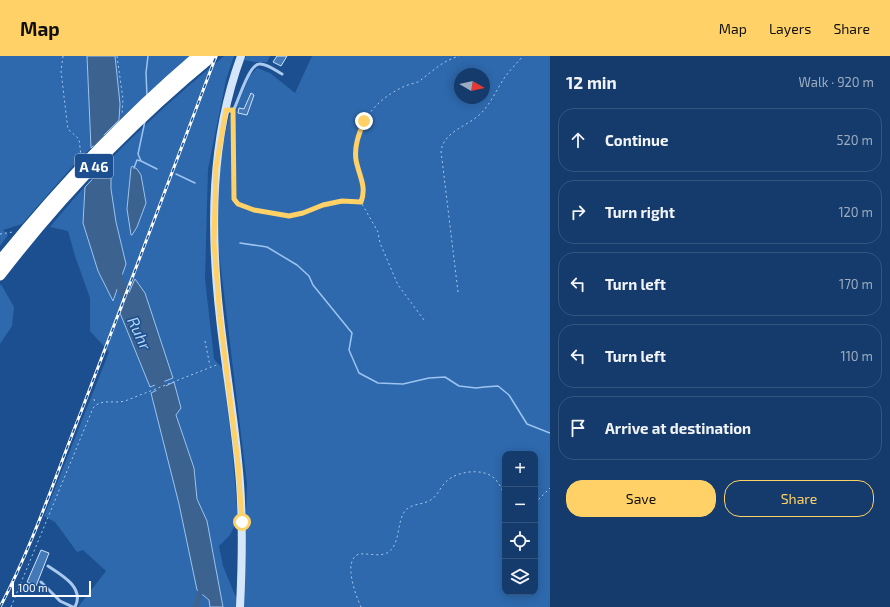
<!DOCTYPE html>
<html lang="en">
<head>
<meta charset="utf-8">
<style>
  body { margin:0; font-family:"Exo 2",sans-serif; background:#1d4271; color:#f1f3f6 }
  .controls { position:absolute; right:12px; bottom:12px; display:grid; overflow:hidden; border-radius:8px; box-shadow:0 2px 10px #0003 }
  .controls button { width:36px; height:36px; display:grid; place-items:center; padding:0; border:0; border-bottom:1px solid #33557e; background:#143b6b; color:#f1f3f6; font:20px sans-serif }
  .compass { position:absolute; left:454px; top:12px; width:36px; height:36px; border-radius:50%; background:#143b6b; box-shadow:0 2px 10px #0003; rotate:99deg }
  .scale { position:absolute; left:12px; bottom:10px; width:79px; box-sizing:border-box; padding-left:4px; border:2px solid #fff; border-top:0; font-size:11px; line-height:14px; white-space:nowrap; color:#fff; -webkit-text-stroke:3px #1b4f8f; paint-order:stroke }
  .stop { position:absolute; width:12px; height:12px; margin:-9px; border:3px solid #ffd166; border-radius:50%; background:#fff }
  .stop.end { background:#ffd166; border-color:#fff; box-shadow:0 1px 4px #0008 }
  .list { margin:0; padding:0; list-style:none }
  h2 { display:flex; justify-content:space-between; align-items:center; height:52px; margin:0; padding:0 16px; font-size:17px }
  h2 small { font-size:13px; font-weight:400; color:#9dadc1 }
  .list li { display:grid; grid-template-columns:26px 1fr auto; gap:12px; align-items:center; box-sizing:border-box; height:64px; margin:0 8px 8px; padding:0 8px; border:1px solid #33557e; border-radius:16px }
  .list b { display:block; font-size:15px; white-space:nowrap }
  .list em { font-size:13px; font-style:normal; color:#9dadc1 }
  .actions { display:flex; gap:8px; padding:12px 16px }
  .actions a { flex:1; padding:9px 0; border:1px solid #ffd166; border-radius:16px; text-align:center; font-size:14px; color:#ffd166 }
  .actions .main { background:#ffd166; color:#111 }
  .icon { flex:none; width:22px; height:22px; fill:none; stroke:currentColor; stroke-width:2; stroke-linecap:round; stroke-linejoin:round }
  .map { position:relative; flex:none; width:550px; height:551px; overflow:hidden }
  header { display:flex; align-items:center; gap:24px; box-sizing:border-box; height:56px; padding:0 20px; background:#ffd166; color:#111 }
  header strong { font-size:19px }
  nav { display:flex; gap:22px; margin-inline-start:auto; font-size:14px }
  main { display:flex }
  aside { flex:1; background:#143b6b }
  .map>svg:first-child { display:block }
  .green { fill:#2e69ad; fill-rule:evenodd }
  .water { fill:#3c6290; stroke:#9cc4f0 }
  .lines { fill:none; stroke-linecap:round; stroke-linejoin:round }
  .stream { stroke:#9cc4f0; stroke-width:1.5 }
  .canal { stroke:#3c6290; stroke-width:5.5 }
  .river { stroke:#3c6290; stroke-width:10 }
  .building { fill:#4478b7; stroke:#cfe3fa }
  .path { stroke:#a9c9ee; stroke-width:1; stroke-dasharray:2 3; stroke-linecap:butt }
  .lane { stroke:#a9c9ee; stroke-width:3 }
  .secondary { stroke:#d6e6fa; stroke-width:8 }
  .highway { stroke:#fff; stroke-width:11 }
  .rail-casing { stroke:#fff; stroke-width:3 }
  .rail { stroke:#1b4f8f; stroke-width:1.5; stroke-dasharray:4.5; stroke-linecap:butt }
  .highway-bridge { stroke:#fff; stroke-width:11 }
  .route { stroke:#ffd166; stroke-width:5 }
  .labels { text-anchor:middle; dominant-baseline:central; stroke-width:3; stroke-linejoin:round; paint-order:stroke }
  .shield { fill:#1b4f8f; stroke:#bbcadd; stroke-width:1 }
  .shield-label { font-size:14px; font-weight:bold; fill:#fff }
  .water-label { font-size:16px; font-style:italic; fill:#b5d3f5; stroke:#1b4f8f }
</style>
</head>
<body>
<header>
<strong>Map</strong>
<nav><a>Map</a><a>Layers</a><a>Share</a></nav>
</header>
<main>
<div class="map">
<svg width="550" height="551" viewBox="0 0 550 551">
  <rect width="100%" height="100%" fill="#1b4f8f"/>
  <!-- green -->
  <path class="green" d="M0 0H87L91 92 78 104 22 168 3 174 8 179 0 190Z
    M115 0H191L119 64 120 48Z
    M224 0H234L226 24 208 113 205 223 214 303 223 313 232 391 238 463 230 479 219 490 223 510 237 544 236 551H223L207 465 197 443 194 412 176 359 174 327 151 337 179 448 197 534 209 544 210 551H78L106 515 83 494 77 496 55 466 44 460 109 296 90 275V242L75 200 68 175 50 171C101 108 162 51 224 0ZM111 105V133L116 166 126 208 85 131ZM132 110 141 119 146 147 137 171 132 179 129 126ZM135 223 145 237 172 322 151 331 120 257Z
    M246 0H270L267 6H255L244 4Z
    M312 0H550V551H243L247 428 218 188 217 116 229 60 235 55 250 20 257 12 270 17 295 37ZM460 18H484V42H460ZM505 398H535V536H505Z
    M1 228 14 251 12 270 0 288V230Z"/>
  <!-- water -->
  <path class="water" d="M87 0H115L120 48 119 64 91 92Z
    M111 104V133L116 166 126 208 113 245 98 215 83 167 85 131Z
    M132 110 137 113 141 119 146 147 137 171 132 179H131L127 153 131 112Z
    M135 223 145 237 173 322 150 331 120 257Z
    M174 326 181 352 176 359 194 412 197 443 207 465 223 551H210L209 544 197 534 179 448 151 337Z"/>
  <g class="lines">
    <!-- stream -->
    <path class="stream" d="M147 40 146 17 148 0
      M141 105 138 98 145 65
      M134 112 137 104 141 105 157 113
      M176 118 195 127
      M240 187 267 191 297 209 309 220 313 229 352 277 349 294 359 317 378 327 403 328 429 322 445 321 459 330 476 332 484 331 498 330 509 339 527 368 550 377"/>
    <!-- canal -->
    <path class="canal" d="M196 551 202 530"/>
    <!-- river -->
    <path class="river" d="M97 131 99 71
      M115 213 131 256
      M156 315 165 345"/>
  </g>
  <!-- building -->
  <path class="building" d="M277 0H287L281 10 273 6Z
    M251 37 254 39 247 59 238 57 239 52 244 53Z
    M41 494 49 497 36 530 27 526Z"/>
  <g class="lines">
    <!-- path -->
    <path class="path" d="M63 0 61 15 67 66 68 73 79 83 81 100
      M117 0 123 43 122 59
      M233 59 234 143 238 148 254 154 289 160 303 157 323 149 342 145 361 146 378 176 380 187 398 229 424 264
      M361 146C368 126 353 110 356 90 359 64 378 43 401 32 406 29 412 28 418 26 424 22 429 17 435 13 442 7 450 3 459 0
      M0 178 13 176
      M458 236 441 95C444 76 465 71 478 60 490 50 496 34 505 21 510 14 517 7 523 0
      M205 285 210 310
      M94 343 95 348
      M535 447 550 432
      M11 551 93 352C102 342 113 348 125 345L219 308
      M361 551C356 540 342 504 359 498 368 497 379 501 387 497 401 489 396 467 405 455 411 447 425 449 432 443 439 438 441 429 448 424 459 415 483 412 494 422 499 426 502 434 505 440"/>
    <!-- lane -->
    <path class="lane" d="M226 54 232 55 234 53C239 43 249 9 259 8 267 7 276 15 282 18
      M48 510C62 519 85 532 75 551
      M41 526 60 545 73 551"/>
    <!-- secondary -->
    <path class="secondary" d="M240 551C242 510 243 469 240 427 236 372 226 317 220 262 210 174 210 84 241 0"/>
    <!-- highway -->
    <path class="highway" d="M0 219C62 138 133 65 212 0"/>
    <!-- rail casing -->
    <g class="rail-casing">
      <path id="rail" d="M0 551C33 489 55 421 81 356 127 237 171 119 216 0"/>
    </g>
    <!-- rail -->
    <use href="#rail" class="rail"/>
    <!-- highway-bridge -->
    <path class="highway-bridge" d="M0 205C60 131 125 62 198 0"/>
  </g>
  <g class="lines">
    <!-- route -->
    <path class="route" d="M242 466 238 407 220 262 214 186 216 111 226 54H233L234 143 238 148 254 154 289 160 303 157 323 149 342 145 361 146C367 130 359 120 356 104 354 90 359 78 364 65"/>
  </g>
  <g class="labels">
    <!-- shield labels -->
    <rect class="shield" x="75" y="98" width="38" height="24" rx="3"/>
    <g class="shield-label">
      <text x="94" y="110">A 46</text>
    </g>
    <!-- water labels -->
    <g class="water-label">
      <text transform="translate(140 277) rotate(65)">Ruhr</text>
    </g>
  </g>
</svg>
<div class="controls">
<button>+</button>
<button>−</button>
<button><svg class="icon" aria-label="locate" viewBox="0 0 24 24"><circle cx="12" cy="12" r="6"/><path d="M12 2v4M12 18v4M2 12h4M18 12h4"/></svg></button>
<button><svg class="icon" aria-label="layers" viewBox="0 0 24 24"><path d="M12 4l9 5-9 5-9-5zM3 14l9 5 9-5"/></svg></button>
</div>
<svg class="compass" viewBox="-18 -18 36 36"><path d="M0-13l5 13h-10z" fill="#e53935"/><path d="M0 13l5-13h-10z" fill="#9dadc1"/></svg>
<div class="scale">100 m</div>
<div class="stop" style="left:242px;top:466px"></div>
<div class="stop end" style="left:364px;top:65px"></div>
</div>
<aside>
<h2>12 min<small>Walk · 920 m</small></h2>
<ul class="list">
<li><svg class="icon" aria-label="ahead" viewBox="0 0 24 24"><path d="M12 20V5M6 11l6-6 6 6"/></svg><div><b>Continue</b></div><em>520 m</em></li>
<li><svg class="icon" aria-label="right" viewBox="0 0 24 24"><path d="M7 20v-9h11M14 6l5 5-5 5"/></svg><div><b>Turn right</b></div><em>120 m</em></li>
<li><svg class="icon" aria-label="left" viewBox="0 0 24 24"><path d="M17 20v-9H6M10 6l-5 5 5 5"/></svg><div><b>Turn left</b></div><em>170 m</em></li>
<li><svg class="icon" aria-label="left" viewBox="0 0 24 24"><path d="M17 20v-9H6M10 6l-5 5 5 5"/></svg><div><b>Turn left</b></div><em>110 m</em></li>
<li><svg class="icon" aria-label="arrive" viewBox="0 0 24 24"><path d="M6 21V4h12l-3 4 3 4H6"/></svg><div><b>Arrive at destination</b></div></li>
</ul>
<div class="actions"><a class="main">Save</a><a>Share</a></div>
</aside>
</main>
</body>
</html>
